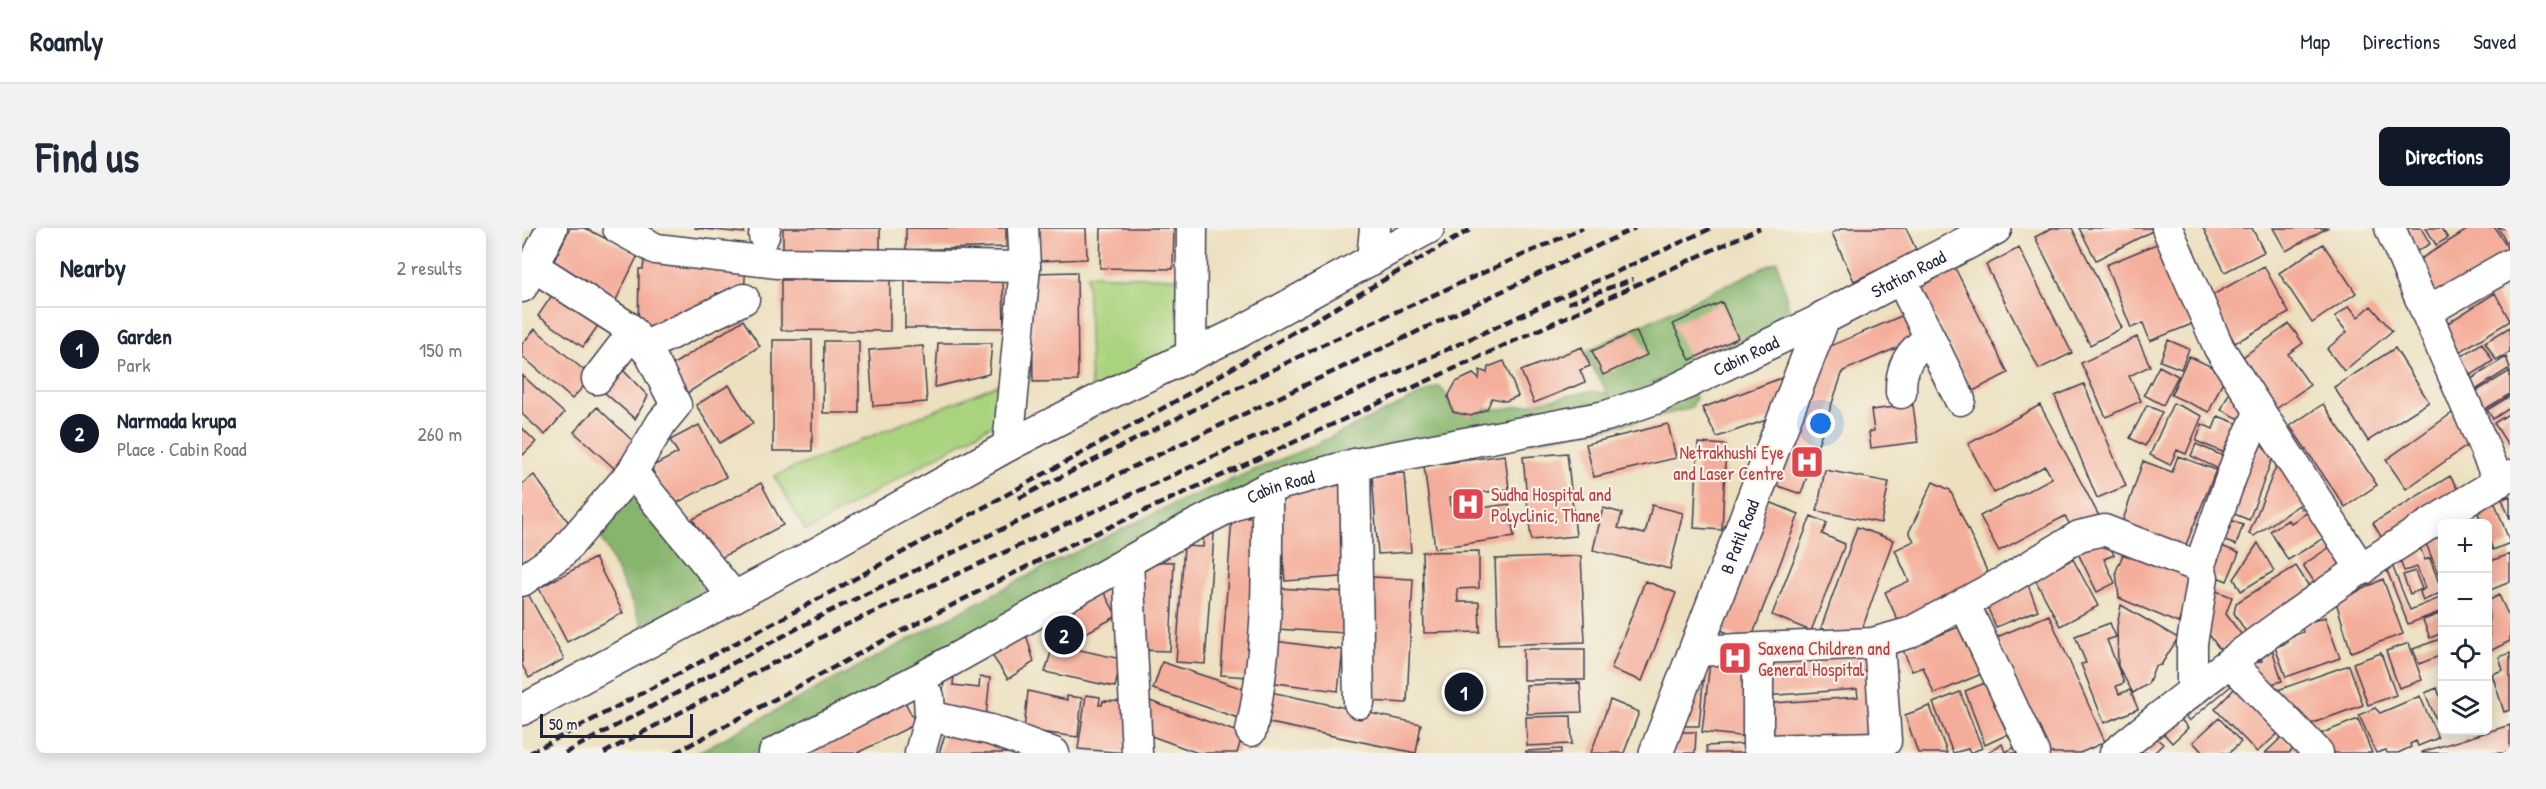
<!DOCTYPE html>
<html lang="en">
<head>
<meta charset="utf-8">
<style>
  body { margin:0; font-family:"Patrick Hand",sans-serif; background:#f2f2f3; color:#1f2937 }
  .controls { position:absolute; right:18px; bottom:18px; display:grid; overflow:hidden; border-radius:9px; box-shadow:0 3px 15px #0003 }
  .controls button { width:54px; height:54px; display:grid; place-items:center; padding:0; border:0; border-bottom:2px solid #e0e1e3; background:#fff; color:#1f2937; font:30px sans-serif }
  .scale { position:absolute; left:18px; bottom:15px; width:153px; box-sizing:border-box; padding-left:6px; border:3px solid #22223b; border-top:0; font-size:16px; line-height:21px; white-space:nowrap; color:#22223b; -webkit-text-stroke:4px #f7f3e8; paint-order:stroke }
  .you { position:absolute; left:1299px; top:196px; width:21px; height:21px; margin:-15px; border:4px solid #fff; border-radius:50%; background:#1a73e8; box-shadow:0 0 0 9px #1a73e833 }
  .badge { display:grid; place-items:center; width:39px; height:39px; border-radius:50%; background:#111827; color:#fff; font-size:20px; font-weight:700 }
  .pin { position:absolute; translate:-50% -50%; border:3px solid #fff; box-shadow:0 2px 6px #0006 }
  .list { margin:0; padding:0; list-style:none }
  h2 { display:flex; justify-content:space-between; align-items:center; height:78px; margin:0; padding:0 24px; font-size:26px }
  h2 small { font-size:20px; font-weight:400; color:#747a83 }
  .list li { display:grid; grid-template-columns:39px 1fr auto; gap:18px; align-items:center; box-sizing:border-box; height:84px; padding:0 24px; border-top:2px solid #e0e1e3 }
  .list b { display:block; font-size:22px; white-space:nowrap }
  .list p { margin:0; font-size:20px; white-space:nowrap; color:#747a83 }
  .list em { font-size:20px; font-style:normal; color:#747a83 }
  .icon { flex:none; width:33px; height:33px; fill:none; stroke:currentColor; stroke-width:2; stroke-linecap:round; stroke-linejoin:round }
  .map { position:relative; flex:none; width:1988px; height:525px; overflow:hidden; border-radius:9px }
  header { display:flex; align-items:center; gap:36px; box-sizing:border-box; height:84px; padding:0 30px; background:#fff; border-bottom:2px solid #e0e1e3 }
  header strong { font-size:28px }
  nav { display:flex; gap:33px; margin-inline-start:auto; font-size:21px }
  .intro { display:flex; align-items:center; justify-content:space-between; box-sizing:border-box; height:144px; padding:0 36px }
  h1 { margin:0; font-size:42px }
  .button { padding:15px 27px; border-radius:9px; background:#111827; color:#fff; font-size:21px; font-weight:700 }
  main { display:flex; gap:36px; padding:0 36px }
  aside { flex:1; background:#fff; border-radius:9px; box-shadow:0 3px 15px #0003 }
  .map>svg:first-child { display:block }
  .green { fill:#aad37e; stroke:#667a5c; stroke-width:1.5 }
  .forest { fill:#87b56d; stroke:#546c54; stroke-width:1.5 }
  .building { fill:#f4ad9a }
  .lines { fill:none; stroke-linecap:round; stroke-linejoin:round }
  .minor-casing { stroke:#403e4f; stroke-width:33 }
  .major-casing { stroke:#403e4f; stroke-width:36 }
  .minor { stroke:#fff; stroke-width:30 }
  .major { stroke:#fff; stroke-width:33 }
  .rail { stroke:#22223b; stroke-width:4.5; stroke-dasharray:9 4.5; stroke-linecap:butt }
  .labels { text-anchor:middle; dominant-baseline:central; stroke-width:4.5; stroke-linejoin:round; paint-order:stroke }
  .street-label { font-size:18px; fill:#22223b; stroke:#f7f3e8 }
  .health-label { font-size:18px; fill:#be3a42; stroke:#f7f3e8; text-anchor:start }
</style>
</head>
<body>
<header>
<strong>Roamly</strong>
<nav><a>Map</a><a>Directions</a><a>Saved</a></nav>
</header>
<div class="intro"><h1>Find us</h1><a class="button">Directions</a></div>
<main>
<aside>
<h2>Nearby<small>2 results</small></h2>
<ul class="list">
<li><span class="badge">1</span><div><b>Garden</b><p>Park</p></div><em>150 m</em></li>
<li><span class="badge">2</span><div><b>Narmada krupa</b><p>Place · Cabin Road</p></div><em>260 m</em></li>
</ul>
</aside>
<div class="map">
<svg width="1988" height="525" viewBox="0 0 1988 525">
  <rect width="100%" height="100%" fill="#f7f3e8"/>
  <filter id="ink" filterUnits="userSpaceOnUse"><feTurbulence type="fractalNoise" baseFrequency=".0167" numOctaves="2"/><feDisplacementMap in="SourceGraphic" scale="12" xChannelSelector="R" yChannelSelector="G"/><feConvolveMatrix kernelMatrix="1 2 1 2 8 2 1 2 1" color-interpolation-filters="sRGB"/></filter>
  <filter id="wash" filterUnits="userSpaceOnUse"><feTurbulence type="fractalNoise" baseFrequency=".008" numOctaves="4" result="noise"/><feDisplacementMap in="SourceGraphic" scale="24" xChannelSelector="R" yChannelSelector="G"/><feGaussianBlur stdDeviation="1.35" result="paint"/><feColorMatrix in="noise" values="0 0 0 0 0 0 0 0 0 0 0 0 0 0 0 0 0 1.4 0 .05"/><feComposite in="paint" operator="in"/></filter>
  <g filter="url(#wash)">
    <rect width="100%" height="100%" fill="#ece0bf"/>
    <!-- green -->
    <path class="green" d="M565 47 659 50 658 117 569 164Z
      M482 154 475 194 284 303 252 248Z"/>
    <!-- forest -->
    <path class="forest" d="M1255 33 1270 93 1130 155 1163 148 1174 170 1169 180 1089 199 773 255 239 525H175L513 344 658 273 786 220 917 158 926 169 931 184 949 188 965 181H982L1069 163 1086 166 1062 124Z
      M125 266 185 342 184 364 121 399 76 302 103 272Z"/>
    <g id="blocks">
      <!-- building -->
      <path class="building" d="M48 0H63L116 27 93 74 28 41Z
        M172 0H222V5Z
        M261 0H358V22L261 23Z
        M384 0H484V19L384 22Z
        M515 0H564L565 31 516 33Z
        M579 0H652L651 41 578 40Z
        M1321 0H1384L1395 24 1332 53 1310 5Z
        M1530 0H1550L1600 100 1568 117 1513 9Z
        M1557 0H1636L1574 32Z
        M1681 0H1730L1742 24 1703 44Z
        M1751 0H1805L1764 23Z
        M1875 0H1899L1908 16 1890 26Z
        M1904 0H1919L1926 10 1914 17Z
        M1948 0H1973L1988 24 1914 70 1892 35Z
        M1976 0H1988V20Z
        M1637 15 1670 96 1628 113 1621 95 1609 100 1584 37Z
        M1801 16 1834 65 1790 95 1757 45Z
        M1497 20 1550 125 1517 141 1464 37Z
        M123 26 224 37 222 65H194V72L185 71V78H172V85L164 93 141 92 140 103 116 107 117 41H121Z
        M1432 38 1486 145 1451 163 1397 56Z
        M1742 38 1767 85 1713 115 1687 69Z
        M555 44 556 153 511 154 510 45Z
        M259 52H368V103L259 102Z
        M383 53H481L482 100H383Z
        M35 60 80 92 61 119 16 88Z
        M1973 65 1988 93 1931 128 1915 102Z
        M1200 74 1216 110 1168 132 1151 96Z
        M1827 78 1836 89 1849 78 1870 103 1822 143 1805 121 1825 104 1813 89Z
        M1391 83 1402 108 1321 143 1279 266 1253 257 1299 122Z
        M221 92 238 118 164 166 147 139Z
        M1767 96 1781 115 1766 126 1788 157 1754 181 1718 131Z
        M1988 99V124L1974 132 1963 114Z
        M13 101 70 149 50 171 0 128V116Z
        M1114 103 1125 127 1081 147 1070 123Z
        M1615 109 1628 138 1607 148 1619 173 1584 189 1559 135Z
        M251 112H290V223H251Z
        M1646 112 1667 121 1659 141 1638 133Z
        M302 113H337V185H301Z
        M416 115H470L467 146 413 159Z
        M1960 115 1971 133 1945 150 1934 132Z
        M401 118 405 174 351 178 347 122Z
        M1060 119 1068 138 1058 142 1063 154 1012 175 999 143Z
        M1873 120 1907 174 1846 213 1812 159Z
        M1667 128 1704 146 1687 184 1649 167Z
        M1984 129 1988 140 1952 163 1946 153Z
        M982 133 996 168 984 173 970 170 965 181 949 188 931 184 926 169 934 154 951 146 957 151 958 142 965 145 966 139Z
        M106 135 102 143 126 168 113 191 75 158Z
        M1637 138 1656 148 1641 177 1622 167Z
        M1988 143V166L1963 181 1953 164Z
        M0 147 42 185 23 207 0 186Z
        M1262 149 1256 188 1195 209 1180 180Z
        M1562 156 1604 258 1575 270 1533 168Z
        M207 157 231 195 198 215 174 177Z
        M1707 165 1730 176 1722 193 1699 182Z
        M1988 168V180L1971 191 1965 182Z
        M1651 175 1680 188 1664 226 1655 222 1648 237 1628 227Z
        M1801 176 1855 257 1823 279 1768 198Z
        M1391 177 1396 214 1349 220 1347 204 1352 203 1349 182Z
        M1518 177 1577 288 1551 302 1543 288 1477 323 1458 288 1530 250 1523 238 1472 265 1446 216Z
        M1625 177 1640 184 1623 218 1608 210Z
        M75 179 115 217 93 241 52 204Z
        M1933 183 1953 212 1884 261 1864 232Z
        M1988 185V216L1986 217 1972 195Z
        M1696 188 1722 198 1710 228 1674 213 1680 196 1691 201Z
        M1146 196 1154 230 1072 249 1064 216Z
        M177 197 204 249 149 278 129 239 156 225 148 212Z
        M0 200 14 214 0 228Z
        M1737 211 1755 218 1727 292 1703 282Z
        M1176 215 1204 217 1200 302 1172 300Z
        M1674 216 1708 231 1703 244 1669 228Z
        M1045 225 1054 308 1009 312 1001 229Z
        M1759 226 1791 273 1779 281 1777 277 1732 308 1727 306Z
        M983 227 987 261 928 269 930 284 987 276 992 309 913 320 902 238Z
        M1656 228 1694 242 1659 329 1598 301 1621 233 1650 244Z
        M1303 242 1367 254 1359 295 1295 283Z
        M883 245 889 324 856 326 850 247Z
        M12 247 50 299 0 336V256Z
        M1928 248 1938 265 1861 312 1851 295Z
        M1411 254 1428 262 1469 352 1377 395 1363 364 1387 353 1373 322 1392 313 1387 304Z
        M239 255 261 297 193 333 171 291Z
        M829 256 831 348 763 353 755 263Z
        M1988 268V291L1980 271Z
        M728 273 739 274 726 449 699 447 710 288 727 289Z
        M1245 273 1277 286 1228 414 1196 401Z
        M1973 275 1988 315 1971 322 1966 309V296H1960L1955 282Z
        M1130 277 1161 285 1148 341 1071 322 1081 280 1100 285 1096 300 1123 306Z
        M1794 279 1810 305 1766 332 1748 303 1766 292 1769 295Z
        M1289 288 1305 295 1300 306 1323 316 1289 403 1250 387Z
        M1703 290 1721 297 1714 317 1695 310Z
        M1335 299 1371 312 1336 413 1299 400Z
        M682 305 692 306 683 436 654 434 662 318 681 319Z
        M1581 305 1592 327 1582 331 1593 355 1575 364 1553 319Z
        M1920 306V343L1916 345 1903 313Z
        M1895 312 1903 332 1908 330 1920 364 1901 373 1898 364 1903 360 1895 339 1882 343 1877 330Z
        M1817 313 1835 340 1799 364 1781 337Z
        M1692 315 1717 325 1705 353 1680 343Z
        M1736 315 1752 343 1719 363 1712 351Z
        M1605 317 1674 352 1656 395 1597 370 1594 343Z
        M957 323V360L935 361 936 374H957L958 404 902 405 900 324Z
        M1988 326V354L1966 363V334Z
        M1059 328 1063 414 976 417 973 331Z
        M73 330 101 385 45 414 17 360Z
        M1551 331 1576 378 1538 398 1513 351Z
        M617 333 652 334 648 423 614 422Z
        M1870 337 1888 382 1920 369V383L1886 396 1864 340Z
        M1774 338 1795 371 1729 412 1712 385 1714 375Z
        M1893 343 1900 361 1888 366 1881 347Z
        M850 349 891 351 885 475 845 473Z
        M1861 351 1881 406 1829 424 1814 374Z
        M1504 352 1516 382 1474 399 1461 369Z
        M1123 353 1154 365 1120 453 1089 441Z
        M755 360 827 364 825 405 753 401Z
        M580 361 595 388 540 418 599 431 593 459 523 444 530 421 519 395Z
        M1689 361 1710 369 1704 386 1725 414 1704 430 1678 394Z
        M6 366 42 431 7 450 0 437V369Z
        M1977 367 1988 391V413L1968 423 1966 373Z
        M1599 377 1656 410 1639 437 1633 438 1626 456 1611 465 1596 438 1595 398Z
        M1920 385V405L1908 410 1901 392Z
        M1527 387 1583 514 1558 525H1526L1475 409Z
        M1803 389 1818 430 1764 449 1753 419 1765 415V410L1781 404 1779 397Z
        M1588 395 1594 409 1585 412 1602 455 1594 458 1597 466 1608 462 1616 481 1582 495 1559 436 1564 435 1553 408Z
        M1444 396 1464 444 1412 466 1401 439 1390 443 1381 422Z
        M502 399 512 434 486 451 467 423Z
        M1918 411 1920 427 1897 436 1891 421Z
        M752 413 821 422 816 463 746 454Z
        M1887 415 1900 452 1877 460 1864 423Z
        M1352 418 1358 509 1243 517 1240 476 1336 469 1335 461 1242 468 1239 428Z
        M1001 421H1063V452H1001Z
        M1750 421 1760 453 1734 460 1727 437 1740 433 1738 425Z
        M1859 425 1874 467 1846 477 1831 435Z
        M1988 425V482L1982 484 1970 446 1981 442 1977 429Z
        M640 434 728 463 719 491 631 461Z
        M1183 434 1177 498H1153Z
        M1188 434 1234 439 1227 509 1180 504Z
        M1827 437 1841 477 1777 500 1747 465Z
        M423 445 432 446 431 457 457 460 458 449 468 450 464 488 419 483Z
        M1698 445 1709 458 1667 493 1657 480Z
        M1473 451 1493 503 1463 517 1443 463Z
        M1058 455 1060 484 1005 486 1004 457Z
        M1715 458 1758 504 1735 524 1693 481Z
        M1915 460 1920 474V499L1918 501 1903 465Z
        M506 463 545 472V468L560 470 556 509 502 502Z
        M744 463 899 496 894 525 738 493Z
        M1438 464 1460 520 1448 525 1446 521 1431 525 1411 475Z
        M564 467 578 469 577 477H580L581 473 609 474 606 525 556 521Z
        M1898 468 1916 510 1896 518 1894 513 1888 516 1889 519 1876 525H1865L1864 522 1854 525 1837 487 1853 480 1858 485Z
        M381 470 394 496 335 525H292L287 515Z
        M625 472 721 506 715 525H676L621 505Z
        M1088 472 1117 484 1102 525H1069Z
        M1408 478 1425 525H1396L1383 487Z
        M1653 484 1666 500 1650 515 1636 499Z
        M1049 488 1050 516 1005 518 1004 489Z
        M1697 490 1719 514 1707 525H1681L1671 514Z
        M1836 491 1850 525H1801L1788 510Z
        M427 495 519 525H417Z
        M1988 497V525H1900V524Z
        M1151 504H1174L1173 525H1151Z
        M1628 505 1641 516 1632 525H1617Z
        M1760 509 1772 520 1767 525H1743Z
        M1222 516 1223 525H1185L1184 518Z
        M1480 516 1483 524 1500 516 1503 525H1464Z
        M1039 521V525H1004V523Z"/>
    </g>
  </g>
  <g filter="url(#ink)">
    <use href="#blocks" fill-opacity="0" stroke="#403e4f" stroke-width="1.5"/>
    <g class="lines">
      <!-- minor casing -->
      <g class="minor-casing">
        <g id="minor">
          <path d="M96 0 134 21 256 35 503 39"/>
          <path d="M1645 0 1697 120 1840 342"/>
          <path d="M1868 0 1977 254"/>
          <path d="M242 8 243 0"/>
          <path d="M850 32 853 0"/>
          <path d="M1379 51 1438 172"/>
          <path d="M0 59 30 0"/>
          <path d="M1904 84 1988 36"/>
          <path d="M122 119 222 71"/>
          <path d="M669 127 670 0"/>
          <path d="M75 151 111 104"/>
          <path d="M1379 165C1378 139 1387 124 1408 110"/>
          <path d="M486 218 503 39 501 0"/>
          <path d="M833 236 837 475"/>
          <path d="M110 244 212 369"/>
          <path d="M606 333 615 525"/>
          <path d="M0 353 40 325 110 244 140 194 154 177 128 126 106 99 11 38"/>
          <path d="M1442 375 1512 525"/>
          <path d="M1236 421V518L1242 522 1356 519 1364 513 1357 414"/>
          <path d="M1174 423 1351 415 1387 405 1483 353 1557 308 1582 302 1677 339"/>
          <path d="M1708 434 1796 525"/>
          <path d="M1670 461V415L1681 349 1677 339 1716 230 1738 183"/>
          <path d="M0 482 287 329 486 218 581 169 714 106 907 0"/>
          <path d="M408 488 469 502 532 525"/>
          <path d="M729 503C747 422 745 342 745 260"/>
          <path id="s1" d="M252 525 400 449 661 303 745 260 833 236 1084 188 1133 171 1301 90"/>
          <path d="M398 525 408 488 407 469"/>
          <path d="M1593 525C1716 423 1850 328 1988 247"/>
        </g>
      </g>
      <!-- major casing -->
      <g class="major-casing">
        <g id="major">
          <path id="s2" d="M1134 525 1301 90 1473 0"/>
        </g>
      </g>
      <!-- minor -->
      <use href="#minor" class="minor"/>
      <!-- major -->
      <use href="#major" class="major"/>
      <!-- rail -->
      <path class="rail" d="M1046 75 1111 51
        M497 270 800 117 1061 0
        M8 525 298 370 652 174 951 0
        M43 525 306 384 1113 0
        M82 525 315 401 1190 0
        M153 525 353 417 535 323 1238 0"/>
    </g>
  </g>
  <!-- icons -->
  <defs>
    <g id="hospital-square" transform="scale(1.725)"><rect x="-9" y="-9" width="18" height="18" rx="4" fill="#e0444e" stroke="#f7f3e8"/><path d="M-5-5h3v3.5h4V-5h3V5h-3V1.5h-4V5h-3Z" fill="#fff"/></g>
  </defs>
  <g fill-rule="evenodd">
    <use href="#hospital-square" x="1285" y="234"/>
    <use href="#hospital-square" x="946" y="276"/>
    <use href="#hospital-square" x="1213" y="430"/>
  </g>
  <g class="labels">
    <!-- street labels -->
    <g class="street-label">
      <text stroke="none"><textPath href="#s2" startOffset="562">Station Road</textPath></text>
      <text stroke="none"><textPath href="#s1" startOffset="1059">Cabin Road</textPath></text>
      <text stroke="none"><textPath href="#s1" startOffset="573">Cabin Road</textPath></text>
      <text stroke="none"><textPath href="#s2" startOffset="232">B Patil Road</textPath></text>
    </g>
    <!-- health labels -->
    <g class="health-label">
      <text x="1262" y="224" text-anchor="end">Netrakhushi Eye<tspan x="1262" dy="21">and Laser Centre</tspan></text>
      <text x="969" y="266">Sudha Hospital and<tspan x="969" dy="21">Polyclinic, Thane</tspan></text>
      <text x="1236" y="420">Saxena Children and<tspan x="1236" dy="21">General Hospital</tspan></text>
    </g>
  </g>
</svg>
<div class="controls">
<button>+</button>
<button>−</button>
<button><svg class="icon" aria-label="locate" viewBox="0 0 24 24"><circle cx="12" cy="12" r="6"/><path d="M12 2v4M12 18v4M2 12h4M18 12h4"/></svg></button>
<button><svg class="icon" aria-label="layers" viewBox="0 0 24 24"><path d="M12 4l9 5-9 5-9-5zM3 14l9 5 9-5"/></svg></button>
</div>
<div class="scale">50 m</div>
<div class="you"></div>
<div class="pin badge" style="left:942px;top:464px">1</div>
<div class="pin badge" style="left:542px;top:407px">2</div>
</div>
</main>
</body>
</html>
